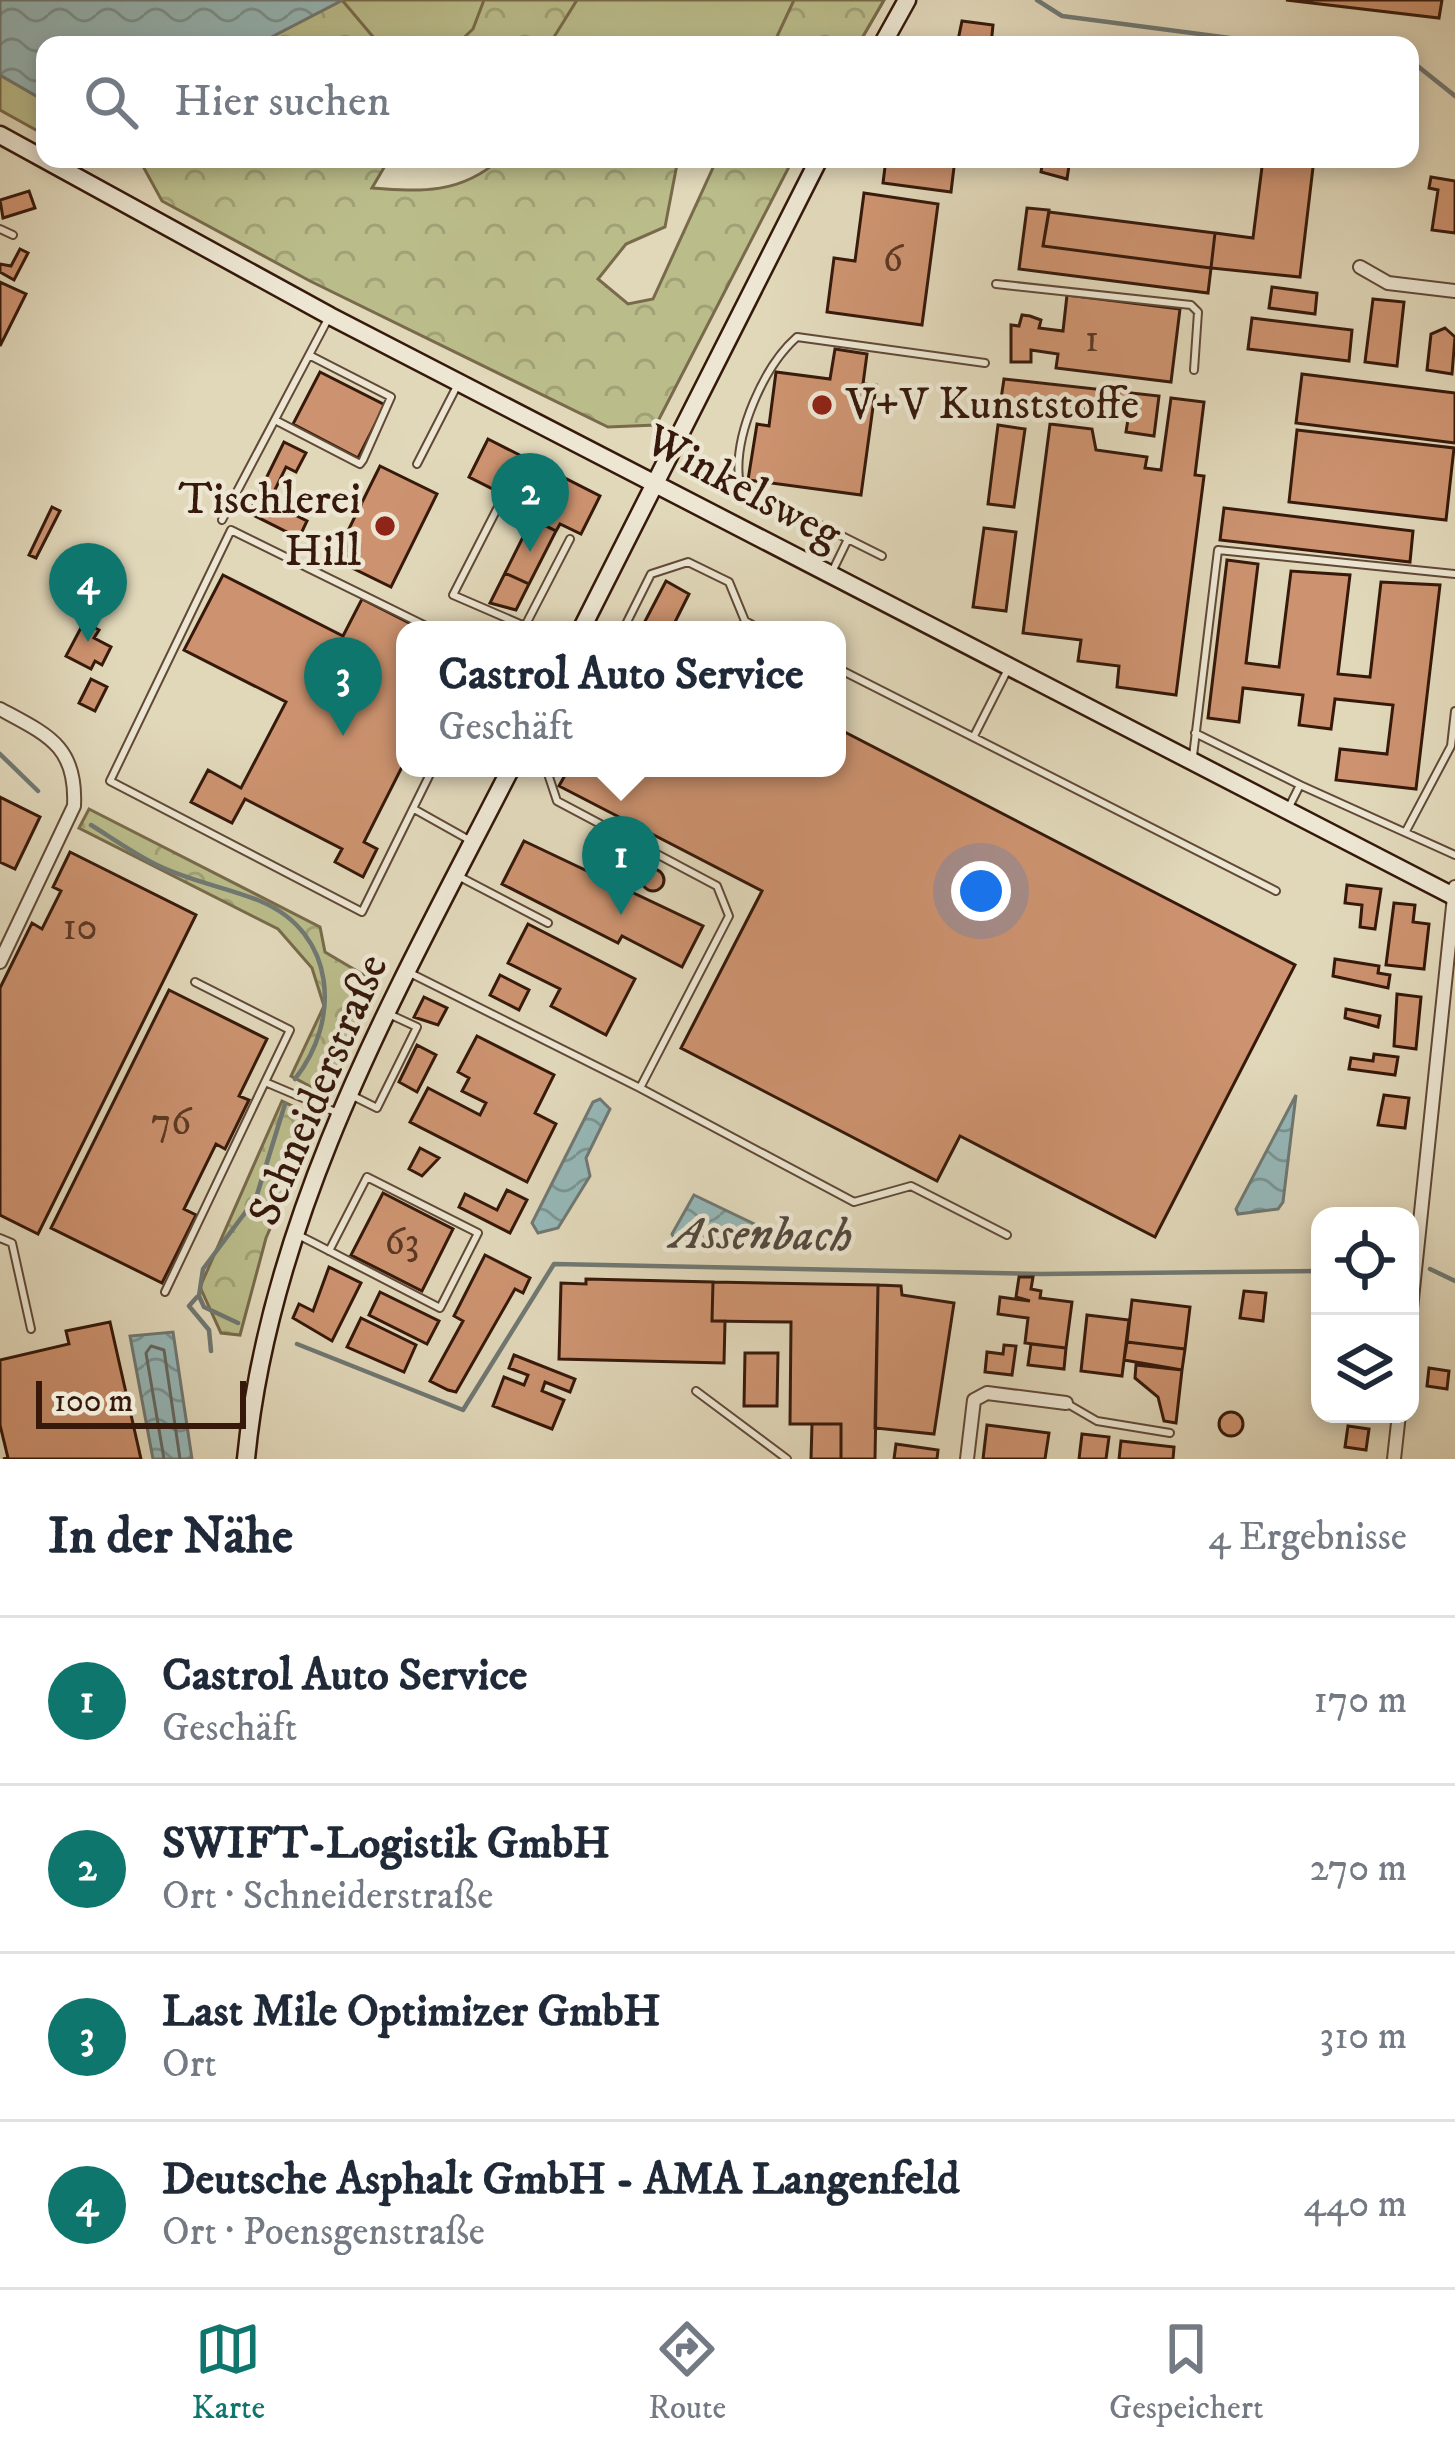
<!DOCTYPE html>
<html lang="de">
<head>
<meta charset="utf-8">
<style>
  body { margin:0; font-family:"IM FELL DW Pica",serif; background:#f6f6f7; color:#1f2937 }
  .controls { position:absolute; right:36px; bottom:36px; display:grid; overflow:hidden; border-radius:24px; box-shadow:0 6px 18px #0003 }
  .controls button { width:108px; height:108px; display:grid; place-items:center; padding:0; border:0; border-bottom:3px solid #e0e1e3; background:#fff; color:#1f2937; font:60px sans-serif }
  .scale { position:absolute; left:36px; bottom:30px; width:210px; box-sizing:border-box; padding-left:12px; border:6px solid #36190b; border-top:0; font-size:33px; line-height:42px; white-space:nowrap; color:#36190b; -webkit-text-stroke:9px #ece6d2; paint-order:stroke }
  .you { position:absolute; left:981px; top:891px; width:42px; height:42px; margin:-30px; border:9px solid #fff; border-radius:50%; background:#1a73e8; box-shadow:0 0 0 18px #1a73e833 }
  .badge { display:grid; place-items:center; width:78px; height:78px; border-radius:50%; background:#0f766e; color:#fff; font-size:39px; font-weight:700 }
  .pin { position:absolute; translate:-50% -99px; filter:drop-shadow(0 3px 6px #0008) }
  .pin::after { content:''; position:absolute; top:63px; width:42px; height:36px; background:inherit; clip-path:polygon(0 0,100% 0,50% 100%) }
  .popup { position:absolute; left:396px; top:621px; width:450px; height:156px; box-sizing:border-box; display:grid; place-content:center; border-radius:24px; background:#fff; filter:drop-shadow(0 3px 9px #0005); font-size:39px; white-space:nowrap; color:#747a83 }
  .popup b { font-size:45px; color:#1f2937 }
  .popup::after { content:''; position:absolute; left:50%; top:100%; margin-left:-24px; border:24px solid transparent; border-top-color:#fff }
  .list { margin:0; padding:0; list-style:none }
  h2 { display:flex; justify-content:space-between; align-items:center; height:156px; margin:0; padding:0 48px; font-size:51px }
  h2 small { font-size:39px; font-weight:400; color:#747a83 }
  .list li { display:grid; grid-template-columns:78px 1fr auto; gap:36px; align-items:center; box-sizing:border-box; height:168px; padding:0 48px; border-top:3px solid #e0e1e3 }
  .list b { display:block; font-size:45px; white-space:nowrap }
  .list p { margin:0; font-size:39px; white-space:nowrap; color:#747a83 }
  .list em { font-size:39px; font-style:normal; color:#747a83 }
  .icon { flex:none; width:66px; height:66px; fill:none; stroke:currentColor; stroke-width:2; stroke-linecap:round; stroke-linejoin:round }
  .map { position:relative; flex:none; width:1455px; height:1459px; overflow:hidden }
  .search { position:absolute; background:#fff; box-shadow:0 6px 18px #0003; left:36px; right:36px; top:36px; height:132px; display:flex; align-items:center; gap:30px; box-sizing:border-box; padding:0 42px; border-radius:24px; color:#747a83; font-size:45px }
  .sheet { height:828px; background:#fff }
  nav { display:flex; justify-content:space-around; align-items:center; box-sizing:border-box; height:168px; border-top:3px solid #e0e1e3; background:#fff; font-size:33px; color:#747a83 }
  nav a { display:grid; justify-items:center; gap:6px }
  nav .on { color:#0f766e }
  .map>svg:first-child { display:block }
  .green { fill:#babc8a; stroke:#786a4a; stroke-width:3 }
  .forest { fill:url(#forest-crowns); stroke:#786a4a; stroke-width:3 }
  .water { fill:url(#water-waves); stroke:#707873; stroke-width:3 }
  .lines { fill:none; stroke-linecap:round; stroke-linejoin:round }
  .shore { stroke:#666862; stroke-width:3 }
  .stream { stroke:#707873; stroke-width:4.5 }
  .building { fill:#cd9370; stroke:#36190b; stroke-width:3 }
  .lane-casing { stroke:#614937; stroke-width:10 }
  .street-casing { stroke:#614937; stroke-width:16 }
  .secondary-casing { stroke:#36190b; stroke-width:21 }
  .lane { stroke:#ece6d2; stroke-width:6 }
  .street { stroke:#ece6d2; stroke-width:12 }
  .secondary { stroke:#ece6d2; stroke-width:16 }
  .poi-dot { fill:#8f2418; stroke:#ece6d2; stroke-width:4.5 }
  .labels { text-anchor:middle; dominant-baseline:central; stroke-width:9; stroke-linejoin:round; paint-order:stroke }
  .number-label { font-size:39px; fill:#5c3824 }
  .poi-label { font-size:45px; fill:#36190b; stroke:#ece6d2; text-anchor:start }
  .street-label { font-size:45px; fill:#36190b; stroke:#ece6d2 }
  .water-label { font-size:48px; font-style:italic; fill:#53493f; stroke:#ece6d2 }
</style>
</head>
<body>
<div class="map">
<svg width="1455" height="1459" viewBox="0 0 1455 1459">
  <defs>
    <pattern id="forest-crowns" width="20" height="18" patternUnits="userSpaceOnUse" patternTransform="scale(3)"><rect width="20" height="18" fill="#babc8a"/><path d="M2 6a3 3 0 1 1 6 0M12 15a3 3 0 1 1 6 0" fill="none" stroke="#a0a176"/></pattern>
    <pattern id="water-waves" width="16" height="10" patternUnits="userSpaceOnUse" patternTransform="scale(3)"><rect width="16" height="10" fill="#96b8b8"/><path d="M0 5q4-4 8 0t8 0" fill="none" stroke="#7b9594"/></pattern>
  </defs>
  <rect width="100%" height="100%" fill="#e1d8ba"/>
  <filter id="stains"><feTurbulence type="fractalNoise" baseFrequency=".00167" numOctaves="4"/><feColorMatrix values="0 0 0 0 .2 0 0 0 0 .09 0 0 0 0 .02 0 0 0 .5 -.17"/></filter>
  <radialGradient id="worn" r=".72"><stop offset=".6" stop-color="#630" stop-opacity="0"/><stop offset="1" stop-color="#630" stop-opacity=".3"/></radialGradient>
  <!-- green -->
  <path class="green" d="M343 0H884L858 45H256Z
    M0 75 45 101V135L0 110Z"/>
  <!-- forest -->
  <path class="forest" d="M342 0 380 45H256Z
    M484 0H577L549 45H456L473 29Z
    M794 0H884L858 45H773Z
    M139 159H389L372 188C421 192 461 194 500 159H678L665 227 626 244 598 279 628 304 653 299 717 159H793L656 425 608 427 310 281 162 201Z
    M89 809 320 927 325 952 379 984 326 1095 291 1076 324 1006 312 968 278 929 79 828Z
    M282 1101 318 1118 266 1238 240 1335 221 1333 200 1287Z"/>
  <!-- water -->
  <path class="water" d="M0 0H343L256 45H45V101L0 75Z
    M1296 1095 1283 1202 1278 1209 1238 1214 1236 1209Z
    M600 1099 610 1109 586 1158 590 1176 558 1228 538 1233 532 1223 593 1102Z
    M694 1195 771 1232 772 1240H675L672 1234Z
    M173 1332 192 1459H153L130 1336Z"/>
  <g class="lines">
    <!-- shore -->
    <path class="shore" d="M164 1459 146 1353 151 1346 164 1350 180 1459"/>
    <!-- stream -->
    <path class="stream" d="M1037 0 1062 16 1284 45
      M1410 60 1455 96
      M0 754 38 791
      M91 825C112 838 133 853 155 864 188 881 226 887 260 901 337 933 341 1021 295 1079
      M1430 1269 1455 1281
      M197 1297 189 1306 209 1330 211 1351
      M238 1323 204 1307 199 1296 203 1269 256 1198 285 1104
      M297 1344 463 1410 554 1264 1041 1274 1320 1271"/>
  </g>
  <!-- building -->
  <path class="building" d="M1286 0H1442L1439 18Z
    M962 21 993 25 991 45H957Z
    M886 159H955L951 192 883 183Z
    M1043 159H1070L1067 179 1041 172Z
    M1263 159H1314L1300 277 1211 268 1215 233 1253 238Z
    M1431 177 1455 181V233L1432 230 1438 190 1429 188Z
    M29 191 35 208 3 218 0 200Z
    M864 193 938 204 922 325 827 312 834 258 855 261Z
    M1027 208 1049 210 1043 246 1211 268 1208 293 1019 269Z
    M1049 212 1215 233 1211 268 1043 246Z
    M20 249 28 253 14 280 0 272V264L11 266Z
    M0 282 26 294 0 346Z
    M1272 287 1317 293 1315 314 1269 308Z
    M1067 295 1180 309 1171 382 1056 368 1058 354 1031 350V362H1011V325L1019 326 1022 315 1030 316 1041 320 1039 328 1063 331Z
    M1373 299 1404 302 1397 366 1365 362Z
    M1252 318 1352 330 1349 361 1248 349Z
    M1445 328 1455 337 1452 374 1427 370 1431 334Z
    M835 349 867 354 863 384 876 385 861 495 748 480 757 424 769 426 776 372 830 379Z
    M320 372 385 405 358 458 293 424Z
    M1302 374 1455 393V443L1296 423Z
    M1004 379 1159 396 1154 436 1126 432 1129 413 1001 399Z
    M1171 398 1204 402 1195 475 1204 476 1176 695 1117 687 1119 666 1078 661 1081 640 1023 633 1050 424 1092 429 1096 450 1147 457 1145 468 1161 470Z
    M998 425 1025 429 1014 507 988 504Z
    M1297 430 1454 448 1446 520 1289 502Z
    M488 439 600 496 581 534 560 524 556 531 540 523 544 515 469 477Z
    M284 442 306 453 296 472 286 467 269 502 307 521 299 538 249 513Z
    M380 466 437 494 391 587 334 559Z
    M52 507 60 511 36 558 29 555Z
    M1224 508 1413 531 1410 562 1220 540Z
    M532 519 556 531 529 584 505 573Z
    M984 528 1016 532 1006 611 973 607Z
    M1227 560 1258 564 1246 663 1279 667 1291 571 1350 575 1338 674 1370 677 1381 582 1440 585 1416 789 1336 780 1340 749 1387 754 1393 705 1335 699 1331 729 1299 725 1303 695 1243 688 1239 722 1208 718Z
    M505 573 529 584 516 610 490 603Z
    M223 575 343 636 362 599 423 630H405V761L364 842 377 849 363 877 335 862 342 849 245 799 232 823 191 802 208 770 241 788 286 702 184 650Z
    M666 581 689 594 671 630H649L642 627Z
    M84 622 99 630 94 638 111 647 102 665 95 661 91 669 66 656Z
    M91 679 107 687 95 711 79 703Z
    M837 728 1295 965 1155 1237 960 1136 937 1181 681 1048 762 891 559 786 569 768H837Z
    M0 797 40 817 15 869 0 862Z
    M524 841 703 926 682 967 622 936 618 943 502 884Z
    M70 852 196 915 38 1234 0 1215V988L32 923 42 929 61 891 53 887Z
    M642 880a11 11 0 1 1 22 0a11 11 0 1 1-22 0Z
    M1347 885 1381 889 1375 929 1360 927 1362 905 1345 903Z
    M1394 903 1415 905 1413 922 1429 924 1424 969 1386 965Z
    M528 924 635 979 606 1035 551 1006 560 989 508 963Z
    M1335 959 1379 966 1378 973 1390 975 1388 988 1333 976Z
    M500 975 529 990 519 1010 490 995Z
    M169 990 267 1039 239 1096 249 1100 225 1149 216 1144 184 1209 196 1215 162 1283 51 1228Z
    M1397 994 1421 997 1416 1049 1394 1046Z
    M424 997 447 1008 438 1025 414 1017Z
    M1346 1009 1380 1016 1378 1027 1345 1018Z
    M477 1036 554 1075 535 1113 556 1124 527 1182 410 1122 428 1088 480 1115 486 1103 462 1091 469 1078 458 1072Z
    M417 1045 436 1055 417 1092 399 1082Z
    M1374 1054 1398 1057 1395 1075 1349 1069 1351 1058 1373 1061Z
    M1384 1095 1409 1098 1405 1128 1378 1125Z
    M420 1148 439 1158 422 1176 409 1169Z
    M507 1190 527 1200 510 1233 459 1207 465 1194 497 1210Z
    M383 1193 453 1229 422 1291 351 1255Z
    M485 1255 530 1278 523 1293 515 1289 456 1392 448 1390 430 1381 463 1321 454 1316Z
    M329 1267 361 1283 332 1341 293 1318 299 1304 313 1311Z
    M1019 1277H1033L1031 1289 1041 1291 1040 1298 1072 1302 1066 1348 1025 1343 1028 1318 998 1314 1000 1297 1030 1301 1016 1297Z
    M586 1279 713 1282 712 1321H725L724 1363 559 1359 561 1283 586 1284Z
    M713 1282 878 1285 875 1459H841V1424H790L791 1322 712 1321Z
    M878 1285 901 1286 902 1295 954 1303 934 1434 875 1428Z
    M1244 1291 1266 1293 1263 1321 1240 1318Z
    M380 1292 439 1321 427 1344 369 1315Z
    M1132 1300 1190 1307 1185 1349 1127 1342Z
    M1087 1315 1129 1320 1122 1376 1081 1371Z
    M361 1318 416 1345 404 1372 347 1347Z
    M110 1322 141 1459H3L8 1458 0 1425V1360L69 1344 66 1331Z
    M1127 1342 1185 1349 1182 1370 1124 1360Z
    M1031 1344 1066 1348 1064 1369 1028 1365Z
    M1004 1345 1016 1346 1012 1375 985 1372 987 1352 1003 1354Z
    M745 1353H778L777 1406H744Z
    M514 1355 575 1379 570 1392 545 1382 542 1391 564 1400 552 1429 493 1406 504 1377 524 1385 528 1375 509 1368Z
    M1136 1365 1182 1370 1176 1423 1164 1421 1158 1397 1135 1378Z
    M1429 1368 1449 1371 1447 1389 1427 1386Z
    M1219 1424a12 12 0 1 1 24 0a12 12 0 1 1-24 0Z
    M812 1424H841V1459H811Z
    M987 1425 1049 1433 1045 1459H983Z
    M1348 1426 1369 1429 1366 1450 1345 1447Z
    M1082 1434 1109 1437 1106 1459H1079Z
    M1121 1441 1174 1447 1173 1459H1119Z
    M896 1444 938 1450 937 1459H894Z"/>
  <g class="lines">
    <!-- lane casing -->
    <g class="lane-casing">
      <path id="lane" d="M0 229 13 235
        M996 284 1191 305 1198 312 1194 370
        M275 420 360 464 363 460 391 397 309 355
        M417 464 457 386
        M500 503 453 595 534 630
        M222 520 328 319
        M882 556 756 493 739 479C734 434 764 366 797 337L985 363
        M831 574 848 539
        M525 626 570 539
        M623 630 651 574 688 562 729 582 745 621 762 630
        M837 668 1276 891
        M1195 733 1300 785 1290 805
        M974 736 1008 669
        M1193 756 1218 550 1455 574
        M433 768 362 912 110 781 231 530 434 630
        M554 768 549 777 557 801 717 886 729 916 640 1088 854 1202 911 1186 1007 1235
        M1300 785 1455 855
        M414 809 471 841
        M1406 831 1451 746 1455 711
        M460 877 548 923
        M412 974 640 1088
        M195 982 290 1030 265 1082
        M351 1095 377 1108 417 1027 391 1015
        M298 1235 312 1242 440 1308 478 1233 367 1177 329 1251
        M0 1238 12 1243 31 1329
        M165 1292 265 1082 338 1113
        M696 1391 787 1459
        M1066 1403 1097 1421 1170 1433"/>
    </g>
    <!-- street casing -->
    <g class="street-casing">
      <path id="street" d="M1360 267 1388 283 1455 291
        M0 709C48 735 77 746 74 806L0 962
        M1410 1318 1455 887
        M967 1459 974 1400 987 1393 1066 1403
        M1394 1459 1399 1414"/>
    </g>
    <!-- secondary casing -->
    <g class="secondary-casing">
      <path id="secondary" d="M882 45 907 0
        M0 135 330 316 1455 897
        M581 630 819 159
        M246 1459C270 1210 399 987 511 768"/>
    </g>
    <!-- lane -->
    <use href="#lane" class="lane"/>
    <!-- street -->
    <use href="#street" class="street"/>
    <!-- secondary -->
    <use href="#secondary" class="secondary"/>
  </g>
  <!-- markers -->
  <g class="poi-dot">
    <circle cx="822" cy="405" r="12"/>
    <circle cx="385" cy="526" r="12"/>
  </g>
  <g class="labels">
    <!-- number labels -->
    <g class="number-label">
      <text x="893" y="259">6</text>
      <text x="1092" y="339">1</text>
      <text x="80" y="927">10</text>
      <text x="171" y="1122">76</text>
      <text x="402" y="1242">63</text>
    </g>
    <!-- poi labels -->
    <g class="poi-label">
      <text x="846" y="405">V+V Kunststoffe</text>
      <text x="361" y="500" text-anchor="end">Tischlerei<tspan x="361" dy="52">Hill</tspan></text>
    </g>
    <!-- street labels -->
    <g class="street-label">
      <text transform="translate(743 488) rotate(28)">Winkelsweg</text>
      <text transform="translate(319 1090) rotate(-67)">Schneiderstraße</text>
    </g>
    <!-- water labels -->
    <g class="water-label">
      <text transform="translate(762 1235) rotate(1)">Assenbach</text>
    </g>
  </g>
  <rect width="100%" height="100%" filter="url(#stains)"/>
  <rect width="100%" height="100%" fill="url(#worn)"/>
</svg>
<div class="controls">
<button><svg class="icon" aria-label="locate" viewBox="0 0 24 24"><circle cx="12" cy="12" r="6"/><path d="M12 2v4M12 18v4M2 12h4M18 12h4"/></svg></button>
<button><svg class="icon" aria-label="layers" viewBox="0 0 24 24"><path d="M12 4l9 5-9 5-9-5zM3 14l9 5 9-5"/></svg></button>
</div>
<div class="scale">100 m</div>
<div class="you"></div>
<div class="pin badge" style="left:621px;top:915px">1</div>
<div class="popup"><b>Castrol Auto Service</b>Geschäft</div>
<div class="pin badge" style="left:530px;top:552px">2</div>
<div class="pin badge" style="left:343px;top:736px">3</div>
<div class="pin badge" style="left:88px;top:642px">4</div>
<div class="search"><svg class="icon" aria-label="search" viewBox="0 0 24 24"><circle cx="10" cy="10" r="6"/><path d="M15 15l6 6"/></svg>Hier suchen</div>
</div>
<section class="sheet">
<h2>In der Nähe<small>4 Ergebnisse</small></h2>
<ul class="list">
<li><span class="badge">1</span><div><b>Castrol Auto Service</b><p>Geschäft</p></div><em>170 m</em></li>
<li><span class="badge">2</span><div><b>SWIFT-Logistik GmbH</b><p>Ort · Schneiderstraße</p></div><em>270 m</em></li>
<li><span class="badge">3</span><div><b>Last Mile Optimizer GmbH</b><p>Ort</p></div><em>310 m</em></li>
<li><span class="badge">4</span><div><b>Deutsche Asphalt GmbH - AMA Langenfeld</b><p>Ort · Poensgenstraße</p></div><em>440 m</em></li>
</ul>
</section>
<nav>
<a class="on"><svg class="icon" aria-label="map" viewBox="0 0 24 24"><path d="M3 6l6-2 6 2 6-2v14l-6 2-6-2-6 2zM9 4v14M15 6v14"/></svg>Karte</a>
<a><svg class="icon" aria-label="directions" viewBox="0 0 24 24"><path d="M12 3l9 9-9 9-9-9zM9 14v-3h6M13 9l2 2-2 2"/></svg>Route</a>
<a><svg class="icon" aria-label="saved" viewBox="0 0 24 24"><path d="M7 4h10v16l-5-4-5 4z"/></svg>Gespeichert</a>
</nav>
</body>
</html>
